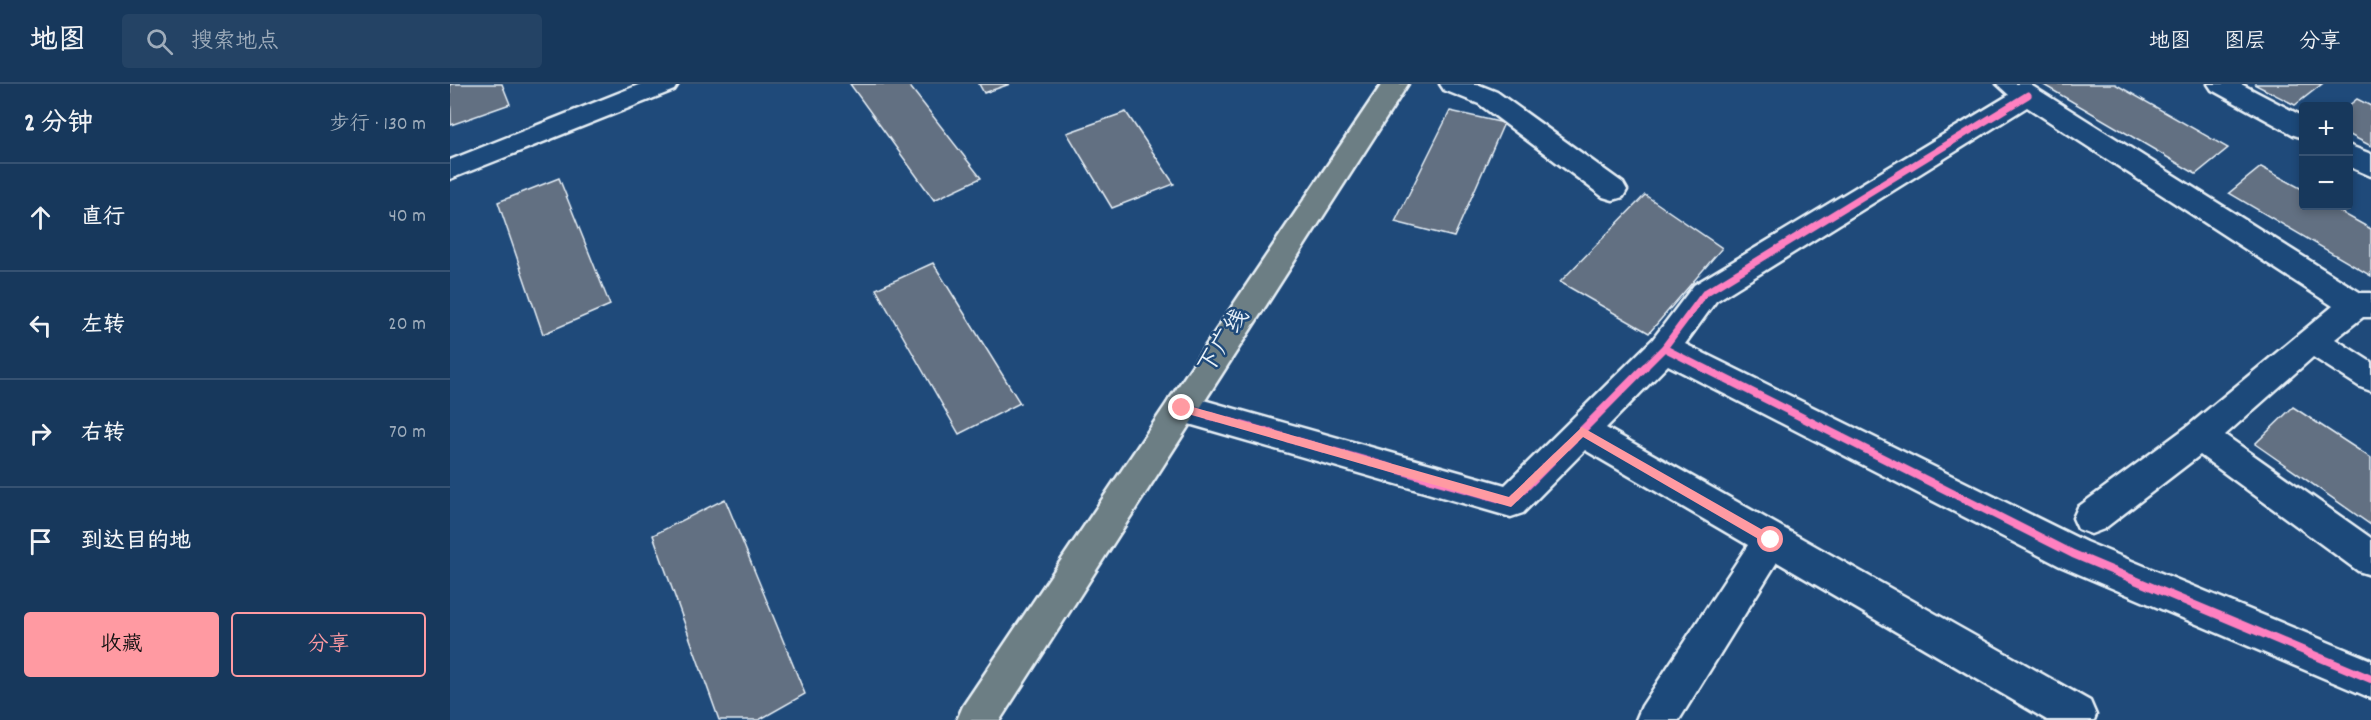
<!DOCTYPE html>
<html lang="zh">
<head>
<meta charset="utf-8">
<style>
  body { margin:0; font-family:Dekko,"LXGW WenKai TC",sans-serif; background:#244365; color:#f1f3f6 }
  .controls { position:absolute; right:18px; top:18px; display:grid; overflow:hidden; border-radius:6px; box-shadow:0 3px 9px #0003 }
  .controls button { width:54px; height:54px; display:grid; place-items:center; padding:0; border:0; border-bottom:2px solid #365272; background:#17385c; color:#f1f3f6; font:30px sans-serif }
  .stop { position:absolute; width:18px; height:18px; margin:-14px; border:4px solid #ff9aa2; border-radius:50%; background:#fff }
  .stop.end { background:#ff9aa2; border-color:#fff; box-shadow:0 2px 6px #0008 }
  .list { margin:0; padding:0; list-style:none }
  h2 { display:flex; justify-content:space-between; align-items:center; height:78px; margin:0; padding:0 24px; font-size:26px }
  h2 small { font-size:20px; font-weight:400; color:#9eacbb }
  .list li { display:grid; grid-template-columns:39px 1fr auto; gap:18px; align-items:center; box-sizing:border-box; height:108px; padding:0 24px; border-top:2px solid #365272 }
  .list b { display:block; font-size:22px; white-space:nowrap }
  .list em { font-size:20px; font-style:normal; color:#9eacbb }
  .actions { display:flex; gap:12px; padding:18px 24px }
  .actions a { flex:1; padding:14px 0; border:2px solid #ff9aa2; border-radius:6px; text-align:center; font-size:21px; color:#ff9aa2 }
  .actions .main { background:#ff9aa2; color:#111 }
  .icon { flex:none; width:33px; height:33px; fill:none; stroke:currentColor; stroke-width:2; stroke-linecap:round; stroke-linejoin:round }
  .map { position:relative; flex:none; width:1921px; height:636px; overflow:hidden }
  header { display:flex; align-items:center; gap:36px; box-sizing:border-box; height:84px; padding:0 30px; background:#17385c; border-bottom:2px solid #365272 }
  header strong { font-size:28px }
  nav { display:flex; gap:33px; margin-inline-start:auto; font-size:21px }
  .search { width:420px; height:54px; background:#244365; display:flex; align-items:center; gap:15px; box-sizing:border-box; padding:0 21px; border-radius:6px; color:#9eacbb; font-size:22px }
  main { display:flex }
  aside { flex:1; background:#17385c }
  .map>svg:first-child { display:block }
  .building { fill:#626f82; stroke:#e8f1f8; stroke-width:1.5 }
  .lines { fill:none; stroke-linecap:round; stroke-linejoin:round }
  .minor-casing { stroke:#e8f1f8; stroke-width:5 }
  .major-casing { stroke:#e8f1f8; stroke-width:5 }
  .minor { fill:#1f4a7a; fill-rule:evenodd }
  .major { fill:#6c7e84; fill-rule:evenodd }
  .cycleway-far1-casing { stroke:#1f4a7a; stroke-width:10 }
  .cycleway-casing { stroke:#1f4a7a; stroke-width:12 }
  .cycleway-far1 { stroke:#ff80c0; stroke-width:7 }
  .cycleway { stroke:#ff80c0; stroke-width:8 }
  .route { fill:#ff9aa2 }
  .labels { text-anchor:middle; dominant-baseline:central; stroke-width:5; stroke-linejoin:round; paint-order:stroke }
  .street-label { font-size:24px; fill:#e8f1f8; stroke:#1f4a7a }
</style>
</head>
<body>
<header>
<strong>地图</strong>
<div class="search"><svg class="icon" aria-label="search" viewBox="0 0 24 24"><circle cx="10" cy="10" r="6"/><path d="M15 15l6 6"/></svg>搜索地点</div>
<nav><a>地图</a><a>图层</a><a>分享</a></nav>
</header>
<main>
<aside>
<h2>2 分钟<small>步行 · 130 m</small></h2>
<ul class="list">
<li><svg class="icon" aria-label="ahead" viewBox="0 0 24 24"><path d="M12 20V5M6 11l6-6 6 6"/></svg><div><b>直行</b></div><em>40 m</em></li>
<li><svg class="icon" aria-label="left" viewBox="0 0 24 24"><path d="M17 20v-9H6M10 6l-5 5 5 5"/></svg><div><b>左转</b></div><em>20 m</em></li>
<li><svg class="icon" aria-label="right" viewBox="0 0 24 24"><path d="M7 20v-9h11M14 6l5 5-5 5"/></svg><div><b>右转</b></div><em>70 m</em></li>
<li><svg class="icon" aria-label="arrive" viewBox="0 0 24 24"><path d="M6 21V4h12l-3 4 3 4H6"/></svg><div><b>到达目的地</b></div></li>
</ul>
<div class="actions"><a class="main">收藏</a><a>分享</a></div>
</aside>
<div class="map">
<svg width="1921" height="636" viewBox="0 0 1921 636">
  <rect width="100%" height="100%" fill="#1f4a7a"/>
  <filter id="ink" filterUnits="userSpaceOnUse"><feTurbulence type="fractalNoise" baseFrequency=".0167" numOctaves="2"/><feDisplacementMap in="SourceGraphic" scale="12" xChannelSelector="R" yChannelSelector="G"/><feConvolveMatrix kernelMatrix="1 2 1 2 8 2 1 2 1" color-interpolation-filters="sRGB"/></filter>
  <g filter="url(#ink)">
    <!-- building -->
    <path class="building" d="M0 0H52L60 20 1 41Z
      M400 0H458L531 94 484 116Z
      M529 0H560L534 9Z
      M1592 0H1665L1778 64 1746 90Z
      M1804 0H1872L1845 21Z
      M1907 15 1921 22V62L1898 50V22Z
      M1000 27 1054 39 1004 153 945 138Z
      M676 28 724 100 662 124 617 49Z
      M1811 83 1854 106V122H1880L1921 145V192L1779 109Z
      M109 94 160 221 93 250 48 118Z
      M1195 111 1272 164 1199 249 1110 198Z
      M483 179 570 319 509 350 426 205Z
      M1843 323 1921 374V441L1805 360Z
      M275 415 355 610 309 636H269L203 451Z"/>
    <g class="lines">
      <!-- minor casing -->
      <g class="minor-casing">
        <path id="minor" d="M191 0H228L224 6 0 95V76Z
          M990 0H1027L1047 8 1173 99 1177 106 1173 113 1163 116 1153 113 1029 20 994 6Z
          M1547 0H1579L1911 209H1921V233H1913L1885 255 1921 278V307L1910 303 1863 273 1775 351 1921 454V491L1908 487 1750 371 1654 445 1641 450 1628 445 1623 434 1628 423 1738 342 1883 222 1577 23 1266 217 1235 260 1636 458 1921 576V614L1610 482 1218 281 1156 344 1640 617 1646 631 1644 636H1597L1327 478 1229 636H1186L1192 622 1298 461 1135 366 1073 429 1061 433 732 338 720 334 715 324 720 314 732 310 1055 401 1203 255 1244 201 1559 11Z
          M1758 0H1791L1854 33V54L1844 51 1762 6Z
          M1898 61 1921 70V92L1898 82Z"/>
      </g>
      <!-- major casing -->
      <g class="major-casing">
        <path id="major" d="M932 0H958L550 636H507L513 622Z"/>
      </g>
      <!-- minor -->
      <use href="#minor" class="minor"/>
      <!-- major -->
      <use href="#major" class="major"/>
      <!-- cycleway-far1 casing -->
      <g class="cycleway-far1-casing">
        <path id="cycleway-far1" d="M1214 264 1255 285
          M1193 285 1214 264 1255 209 1578 11"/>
      </g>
      <!-- cycleway casing -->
      <g class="cycleway-casing">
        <path id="cycleway" d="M1252 283 1623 470 1921 595
          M732 324 1061 418 1195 283"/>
      </g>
      <!-- cycleway-far1 -->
      <use href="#cycleway-far1" class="cycleway-far1"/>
      <!-- cycleway -->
      <use href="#cycleway" class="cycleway"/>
    </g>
  </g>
  <!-- route -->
  <path class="route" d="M732 320 1059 413 1132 343 1325 453 1327 456 1321 461 1317 460 1133 353 1061 423 728 327 727 324Z"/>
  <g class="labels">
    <!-- street labels -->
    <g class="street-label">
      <text transform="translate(775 258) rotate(-57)">下广线</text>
    </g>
  </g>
</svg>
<div class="controls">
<button>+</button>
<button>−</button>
</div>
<div class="stop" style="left:1321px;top:456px"></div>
<div class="stop end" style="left:732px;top:324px"></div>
</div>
</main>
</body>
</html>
